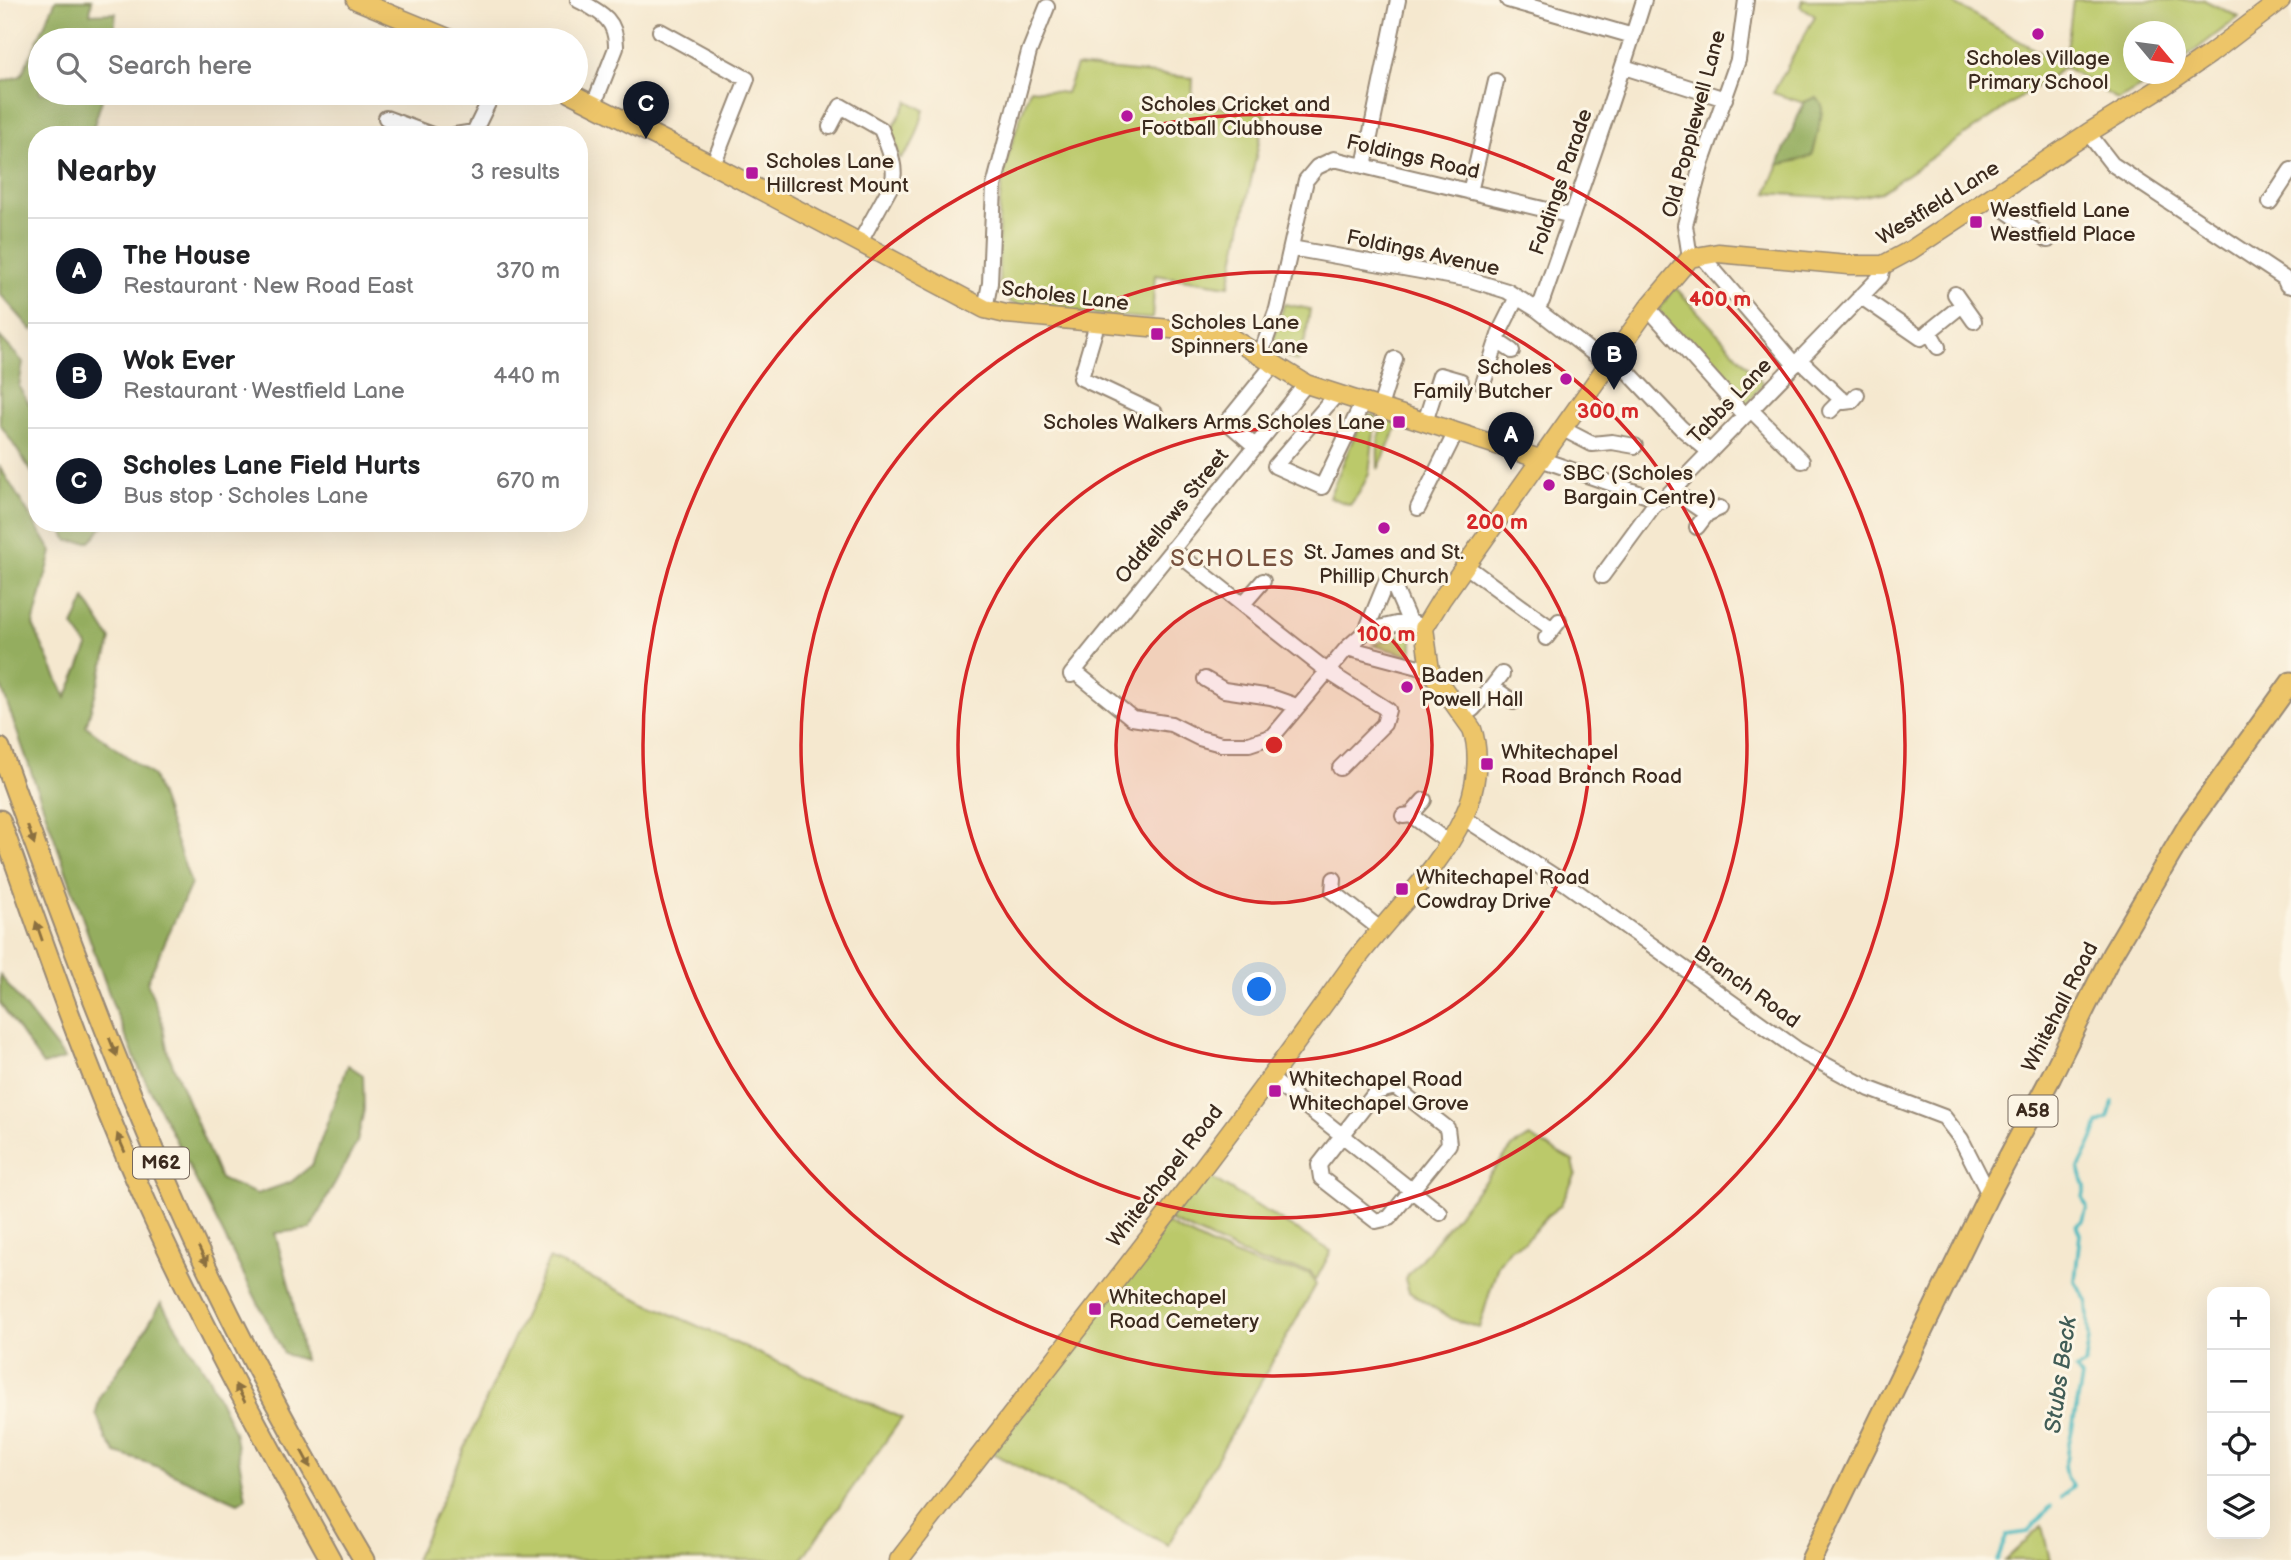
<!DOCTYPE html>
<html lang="en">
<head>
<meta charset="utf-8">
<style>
  body { margin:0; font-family:"Balsamiq Sans",sans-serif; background:#f2f2f2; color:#202124 }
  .controls { position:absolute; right:21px; bottom:21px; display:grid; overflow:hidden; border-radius:14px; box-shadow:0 7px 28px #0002 }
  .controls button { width:63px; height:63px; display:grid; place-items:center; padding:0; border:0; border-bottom:2px solid #e0e0e0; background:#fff; color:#202124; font:35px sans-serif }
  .compass { position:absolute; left:2123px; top:21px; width:63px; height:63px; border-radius:50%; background:#fff; box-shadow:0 7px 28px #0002; rotate:119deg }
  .you { position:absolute; left:1260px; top:990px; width:24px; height:24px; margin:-18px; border:5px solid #fff; border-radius:50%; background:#1a73e8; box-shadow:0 0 0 10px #1a73e833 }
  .badge { display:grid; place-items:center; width:46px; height:46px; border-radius:50%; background:#111827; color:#fff; font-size:23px; font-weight:700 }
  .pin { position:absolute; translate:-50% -58px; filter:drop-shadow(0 2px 4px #0008) }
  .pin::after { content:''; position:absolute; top:37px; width:24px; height:21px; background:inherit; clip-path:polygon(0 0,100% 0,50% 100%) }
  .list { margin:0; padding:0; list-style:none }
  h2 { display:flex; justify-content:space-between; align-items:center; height:91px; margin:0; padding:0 28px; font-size:30px }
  h2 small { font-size:23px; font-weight:400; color:#757577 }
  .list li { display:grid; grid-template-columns:46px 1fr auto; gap:21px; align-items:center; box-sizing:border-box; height:105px; padding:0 28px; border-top:2px solid #e0e0e0 }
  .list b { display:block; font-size:26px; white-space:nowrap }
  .list p { margin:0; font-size:23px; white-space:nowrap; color:#757577 }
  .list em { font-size:23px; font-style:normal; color:#757577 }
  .icon { flex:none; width:38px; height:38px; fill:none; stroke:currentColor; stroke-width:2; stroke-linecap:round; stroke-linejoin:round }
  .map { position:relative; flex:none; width:2291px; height:1560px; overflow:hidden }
  .search { position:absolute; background:#fff; box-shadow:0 7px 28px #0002; left:28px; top:28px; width:560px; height:77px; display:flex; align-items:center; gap:18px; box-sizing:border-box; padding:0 24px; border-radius:38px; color:#757577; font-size:26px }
  .panel { position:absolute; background:#fff; box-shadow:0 7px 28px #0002; left:28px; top:126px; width:560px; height:406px; border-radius:28px }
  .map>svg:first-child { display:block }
  .green { fill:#bbc96b; stroke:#7b7a44; stroke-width:2 }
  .forest { fill:#94ad5f; stroke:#686c3e; stroke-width:2 }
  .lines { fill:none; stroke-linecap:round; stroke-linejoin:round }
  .stream { stroke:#49b9bf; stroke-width:3.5 }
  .minor-casing { stroke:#988976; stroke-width:18 }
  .major-casing { stroke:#988976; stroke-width:21 }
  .highway-casing { stroke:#988976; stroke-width:23 }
  .minor { stroke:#fff; stroke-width:14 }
  .major { stroke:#edc569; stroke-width:18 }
  .highway { stroke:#edc569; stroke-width:19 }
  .oneway { fill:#8b7040 }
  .ring { fill:none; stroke:#d62828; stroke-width:3.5 }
  .poi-dot { fill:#b5179e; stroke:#fcf5e5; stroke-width:2.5 }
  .labels { text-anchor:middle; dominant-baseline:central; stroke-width:6; stroke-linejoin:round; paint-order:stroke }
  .shield { fill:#fcf5e5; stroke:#75675a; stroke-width:2 }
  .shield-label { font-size:19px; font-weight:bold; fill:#3b2a1e }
  .poi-label { font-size:21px; fill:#3b2a1e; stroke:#fcf5e5; text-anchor:start }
  .street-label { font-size:21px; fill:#3b2a1e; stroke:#fcf5e5 }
  .water-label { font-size:23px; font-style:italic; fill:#405c56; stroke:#fcf5e5 }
  .quarter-label { font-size:24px; letter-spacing:2px; fill:#77513e; stroke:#fcf5e5 }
  .centre { fill:#d62828; stroke:#fcf5e5; stroke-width:3.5 }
  .ring-label { font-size:21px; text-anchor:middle; font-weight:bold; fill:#d62828; stroke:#fcf5e5; stroke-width:6; stroke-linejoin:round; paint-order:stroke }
</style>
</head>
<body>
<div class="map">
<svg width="2291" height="1560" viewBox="0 0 2291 1560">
  <rect width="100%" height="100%" fill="#fcf5e5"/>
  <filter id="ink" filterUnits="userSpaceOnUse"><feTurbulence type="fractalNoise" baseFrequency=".0143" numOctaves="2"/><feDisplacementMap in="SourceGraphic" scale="14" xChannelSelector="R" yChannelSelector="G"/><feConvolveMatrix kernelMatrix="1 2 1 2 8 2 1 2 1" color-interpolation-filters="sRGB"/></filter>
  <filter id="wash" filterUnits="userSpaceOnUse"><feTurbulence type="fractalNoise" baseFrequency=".00686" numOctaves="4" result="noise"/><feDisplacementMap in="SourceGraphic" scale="28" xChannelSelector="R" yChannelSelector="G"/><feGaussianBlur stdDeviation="1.57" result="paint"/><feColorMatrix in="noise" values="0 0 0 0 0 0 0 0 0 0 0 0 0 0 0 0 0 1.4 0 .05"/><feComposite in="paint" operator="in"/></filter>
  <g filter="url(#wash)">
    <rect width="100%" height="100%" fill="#f5e8cf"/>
    <!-- green -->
    <path class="green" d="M1803 0H1948L2065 67 2073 0H2204L2239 17 2176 65V32H2134V74H2162L2118 100 2065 67 1881 192 1850 199 1767 193 1804 103 1773 93 1815 16 1800 6Z
      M1076 66 1193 78 1192 103 1265 113 1229 286 1155 275 1152 319 1031 309 1012 303 1000 294C998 259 997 225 1001 190 1006 155 1019 121 1030 89L1066 93Z
      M908 101 924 110C919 128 915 146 900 159L891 131Z
      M1675 287 1763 383 1746 406 1657 312Z
      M1284 304 1310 309 1306 336 1298 362 1277 353 1273 341Z
      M1363 415H1375L1377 423 1374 432 1369 474 1359 493 1350 505 1329 497Z
      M1387 420 1399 423 1378 469C1378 452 1375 432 1387 420Z
      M1408 632 1412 635V653L1407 655 1373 645Z
      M1530 1137 1573 1161 1576 1174 1560 1206 1548 1215 1525 1242 1511 1248 1498 1265 1479 1328 1452 1319 1409 1292 1405 1279 1513 1146Z
      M1202 1172 1331 1251 1316 1280 1310 1271 1260 1262 1169 1220Z
      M1166 1223 1212 1246 1259 1265 1309 1273 1316 1285 1168 1545 992 1453Z
      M549 1259 902 1418 801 1560H415Z
      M2042 1526 2050 1560H2005Z"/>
    <!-- forest -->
    <path class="forest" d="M56 0H92L90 14 116 13 113 40H40V93H104L91 135H37V319L33 331 0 294V82L21 76Z
      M1816 97C1819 101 1821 102 1822 106 1823 112 1814 153 1812 155 1803 161 1789 162 1778 165L1804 102Z
      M0 337 23 362 19 387 37 417V480L0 424Z
      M0 467 52 552 33 625 66 698 88 647 73 626 85 599 111 640 86 726 153 776 191 884 147 982 161 1018 168 1053 220 1179 257 1194 291 1182 312 1165 348 1065 363 1075 364 1110 357 1142 310 1229 275 1233 291 1292 304 1360 284 1354 139 1068 113 1005 0 683Z
      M59 523H106L90 542 68 541Z
      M0 975 65 1059 43 1065 0 1003Z
      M161 1303 208 1376 234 1431 246 1498 238 1503 151 1464 116 1453 107 1441 96 1413 100 1396 138 1342Z"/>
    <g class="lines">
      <!-- stream -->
      <path class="stream" d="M2061 1497 2073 1486 2066 1477 2064 1466C2069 1457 2065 1449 2070 1440L2082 1378 2076 1370 2085 1365 2089 1339 2087 1301 2075 1281 2080 1234 2076 1225 2083 1221 2087 1207 2083 1198 2085 1187 2079 1168C2087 1150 2093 1143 2098 1124L2108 1118 2113 1102
        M1997 1560 2007 1535 2028 1532 2051 1506"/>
    </g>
  </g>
  <g filter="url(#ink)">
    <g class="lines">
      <!-- minor casing -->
      <g class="minor-casing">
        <path id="minor" d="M578 0C600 12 617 19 616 48L594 104
          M1508 0 1633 36
          M660 31 747 79 713 165
          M1624 67 1725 99
          M386 118 432 135
          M830 127 841 106 881 129C887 145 898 167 892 184L860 242
          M2088 133 2112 164 2284 278 2287 285 2291 286
          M455 135 474 132 493 93
          M1364 166 1398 0
          M1470 192 1496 81
          M1993 196 2005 210 2048 240
          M2270 202 2291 170
          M1291 248 1471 280 1507 291 1536 309 1608 365
          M1701 255 1795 365
          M1690 258 1685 225 1702 162 1738 60 1746 0
          M1955 294 1974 321
          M1860 296 1921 338 1962 305
          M1648 308 1745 416
          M985 309 990 283 994 186 1029 52 1047 7
          M1536 309 1542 301C1577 201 1613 101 1644 0
          M1097 324 1081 378 1155 413
          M1929 331 1938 347
          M1497 341 1512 351
          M1260 356 1277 309 1306 180 1317 167 1334 159 1572 216
          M1614 357 1681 428 1710 452
          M1800 360 1844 402 1852 401 1857 395
          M1483 384 1501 329 1517 297
          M1337 394 1275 466 1322 487 1363 402
          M1380 407 1395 359
          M1751 410 1802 461
          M1830 411 1842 399
          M1425 422 1440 375 1461 381
          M1563 429 1592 444 1612 442 1635 446
          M1256 447 1227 422 1274 364
          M1540 459 1662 501 1881 276 1883 265
          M1673 491 1707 514
          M1418 508 1456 432
          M1697 527 1707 514 1720 508
          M1172 549 1327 671 1388 710 1384 724 1340 768
          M1466 566 1552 629
          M1389 575 1409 621
          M1602 576 1657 501
          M1243 604 1263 581
          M1366 631 1409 621 1424 628
          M1546 638 1559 621
          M1347 648 1430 670
          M1074 671 1132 718 1171 724 1199 738 1221 744H1249L1273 736 1347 648 1366 631 1389 575
          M1071 675 1306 384
          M1205 679 1224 690 1271 697 1297 706
          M1492 687 1502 674
          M1462 715 1473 709 1492 687 1514 702
          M1411 815 1449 843
          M1403 816 1411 815 1424 800
          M1464 818 1565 883 1798 1050 1870 1089 1944 1117 1961 1139 1989 1194
          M1334 879 1333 892 1380 929
          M1270 1078 1440 1213
          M1395 1087 1447 1128 1449 1144 1389 1218 1376 1221 1321 1178 1319 1165 1376 1092Z"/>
      </g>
      <!-- major casing -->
      <g class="major-casing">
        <path id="major" d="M356 0 453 40
          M570 93 713 165 985 309 1006 314 1193 331 1228 336 1306 384 1540 459
          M899 1560C1049 1365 1204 1173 1347 972 1384 919 1437 875 1464 816 1476 792 1481 754 1472 729L1430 670 1424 628 1441 600 1648 308 1690 258 1718 253 1848 265H1883L1911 250 2088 133 2159 89 2210 54 2281 0"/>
      </g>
      <!-- highway casing -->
      <g class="highway-casing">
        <path id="highway" d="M0 748C55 901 112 1054 177 1203 231 1326 296 1445 364 1560
          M0 820C45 949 90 1078 146 1202 201 1324 266 1442 331 1560
          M1811 1560 1989 1194 2051 1077 2112 954 2190 822 2291 682"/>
      </g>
      <!-- minor -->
      <use href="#minor" class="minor"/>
      <!-- major -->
      <use href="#major" class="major"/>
      <!-- highway -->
      <use href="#highway" class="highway"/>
    </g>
    <!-- one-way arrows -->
    <defs><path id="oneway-solid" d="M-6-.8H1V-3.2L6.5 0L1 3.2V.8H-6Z" transform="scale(1.75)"/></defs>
    <g class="oneway">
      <use href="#oneway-solid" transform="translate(31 835) rotate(70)"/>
      <use href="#oneway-solid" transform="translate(39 931) rotate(-109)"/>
      <use href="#oneway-solid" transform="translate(113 1047) rotate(68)"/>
      <use href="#oneway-solid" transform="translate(121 1143) rotate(-113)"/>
      <use href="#oneway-solid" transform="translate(203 1256) rotate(64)"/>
      <use href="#oneway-solid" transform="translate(240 1393) rotate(-118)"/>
      <use href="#oneway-solid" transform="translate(306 1459) rotate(62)"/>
    </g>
  </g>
  <!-- distance rings -->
  <circle cx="1274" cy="745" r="158" fill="#d62828" fill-opacity=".12"/>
  <g class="ring">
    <circle cx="1274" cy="745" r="158"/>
    <circle cx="1274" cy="745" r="316"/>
    <circle cx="1274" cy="745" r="473"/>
    <circle cx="1274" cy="745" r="631"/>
  </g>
  <!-- markers -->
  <g class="poi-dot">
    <circle cx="2038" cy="34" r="7"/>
    <circle cx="1127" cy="116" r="7"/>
    <rect x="745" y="166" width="14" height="14" rx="3.5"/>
    <rect x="1969" y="215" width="14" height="14" rx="3.5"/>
    <rect x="1150" y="327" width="14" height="14" rx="3.5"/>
    <circle cx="1566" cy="379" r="7"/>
    <rect x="1392" y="415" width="14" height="14" rx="3.5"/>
    <circle cx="1549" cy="485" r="7"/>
    <circle cx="1384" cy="528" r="7"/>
    <circle cx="1407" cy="687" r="7"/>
    <rect x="1480" y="757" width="14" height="14" rx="3.5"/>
    <rect x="1395" y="882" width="14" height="14" rx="3.5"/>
    <rect x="1268" y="1084" width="14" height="14" rx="3.5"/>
    <rect x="1088" y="1302" width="14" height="14" rx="3.5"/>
  </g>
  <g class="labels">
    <!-- shield labels -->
    <g class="shield">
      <rect x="2008.5" y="1095.5" width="49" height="31" rx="5"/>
      <rect x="133" y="1147.5" width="56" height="31" rx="5"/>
    </g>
    <g class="shield-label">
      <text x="2033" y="1111">A58</text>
      <text x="161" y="1163">M62</text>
    </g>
    <!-- poi labels -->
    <g class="poi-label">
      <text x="2038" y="58" text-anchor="middle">Scholes Village<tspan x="2038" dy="24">Primary School</tspan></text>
      <text x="1141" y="104">Scholes Cricket and<tspan x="1141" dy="24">Football Clubhouse</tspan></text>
      <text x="766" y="161">Scholes Lane<tspan x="766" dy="24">Hillcrest Mount</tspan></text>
      <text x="1990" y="210">Westfield Lane<tspan x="1990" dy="24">Westfield Place</tspan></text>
      <text x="1171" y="322">Scholes Lane<tspan x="1171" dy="24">Spinners Lane</tspan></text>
      <text x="1552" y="367" text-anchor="end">Scholes<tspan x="1552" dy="24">Family Butcher</tspan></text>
      <text x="1385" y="422" text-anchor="end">Scholes Walkers Arms Scholes Lane</text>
      <text x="1563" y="473">SBC (Scholes<tspan x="1563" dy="24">Bargain Centre)</tspan></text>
      <text x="1384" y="552" text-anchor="middle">St. James and St.<tspan x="1384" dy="24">Phillip Church</tspan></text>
      <text x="1421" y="675">Baden<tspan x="1421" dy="24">Powell Hall</tspan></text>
      <text x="1501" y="752">Whitechapel<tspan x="1501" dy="24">Road Branch Road</tspan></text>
      <text x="1416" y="877">Whitechapel Road<tspan x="1416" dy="24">Cowdray Drive</tspan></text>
      <text x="1289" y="1079">Whitechapel Road<tspan x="1289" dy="24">Whitechapel Grove</tspan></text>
      <text x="1109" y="1297">Whitechapel<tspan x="1109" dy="24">Road Cemetery</tspan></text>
    </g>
    <!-- street labels -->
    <g class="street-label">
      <text transform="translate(1694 124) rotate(-75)">Old Popplewell Lane</text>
      <text transform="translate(1413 157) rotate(13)">Foldings Road</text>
      <text transform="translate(1561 182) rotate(-71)">Foldings Parade</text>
      <text transform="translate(1938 203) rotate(-32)">Westfield Lane</text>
      <text transform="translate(1423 253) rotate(12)">Foldings Avenue</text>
      <text transform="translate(1065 296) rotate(7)">Scholes Lane</text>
      <text transform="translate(1730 401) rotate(-46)">Tabbs Lane</text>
      <text transform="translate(1172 516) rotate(-51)">Oddfellows Street</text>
      <text transform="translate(1747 987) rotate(36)">Branch Road</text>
      <text transform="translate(2060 1007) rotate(-63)">Whitehall Road</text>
      <text transform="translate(1165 1176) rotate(-52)">Whitechapel Road</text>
    </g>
    <!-- water labels -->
    <g class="water-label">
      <text transform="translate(2061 1375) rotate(-82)">Stubs Beck</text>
    </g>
    <!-- quarter labels -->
    <g class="quarter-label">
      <text x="1233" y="558">SCHOLES</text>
    </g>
  </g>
  <circle cx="1274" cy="745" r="10" class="centre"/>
  <g class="ring-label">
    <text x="1720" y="306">400 m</text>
    <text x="1608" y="418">300 m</text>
    <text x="1497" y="529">200 m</text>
    <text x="1386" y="641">100 m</text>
  </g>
</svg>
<div class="controls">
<button>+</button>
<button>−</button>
<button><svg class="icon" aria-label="locate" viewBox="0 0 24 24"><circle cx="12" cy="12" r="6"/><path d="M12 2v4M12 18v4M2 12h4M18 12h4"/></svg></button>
<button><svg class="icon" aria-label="layers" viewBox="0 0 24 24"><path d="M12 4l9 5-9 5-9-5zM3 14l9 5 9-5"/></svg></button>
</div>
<svg class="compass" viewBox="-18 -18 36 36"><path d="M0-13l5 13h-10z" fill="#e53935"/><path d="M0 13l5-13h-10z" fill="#757577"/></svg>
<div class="you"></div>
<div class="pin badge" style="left:1511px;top:470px">A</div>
<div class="pin badge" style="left:1614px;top:390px">B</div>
<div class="pin badge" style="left:646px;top:139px">C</div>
<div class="search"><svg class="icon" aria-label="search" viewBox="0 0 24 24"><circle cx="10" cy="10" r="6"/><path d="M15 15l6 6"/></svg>Search here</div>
<section class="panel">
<h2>Nearby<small>3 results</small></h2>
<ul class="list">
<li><span class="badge">A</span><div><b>The House</b><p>Restaurant · New Road East</p></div><em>370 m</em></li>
<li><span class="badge">B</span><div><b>Wok Ever</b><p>Restaurant · Westfield Lane</p></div><em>440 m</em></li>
<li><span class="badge">C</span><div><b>Scholes Lane Field Hurts</b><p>Bus stop · Scholes Lane</p></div><em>670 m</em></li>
</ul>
</section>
</div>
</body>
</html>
